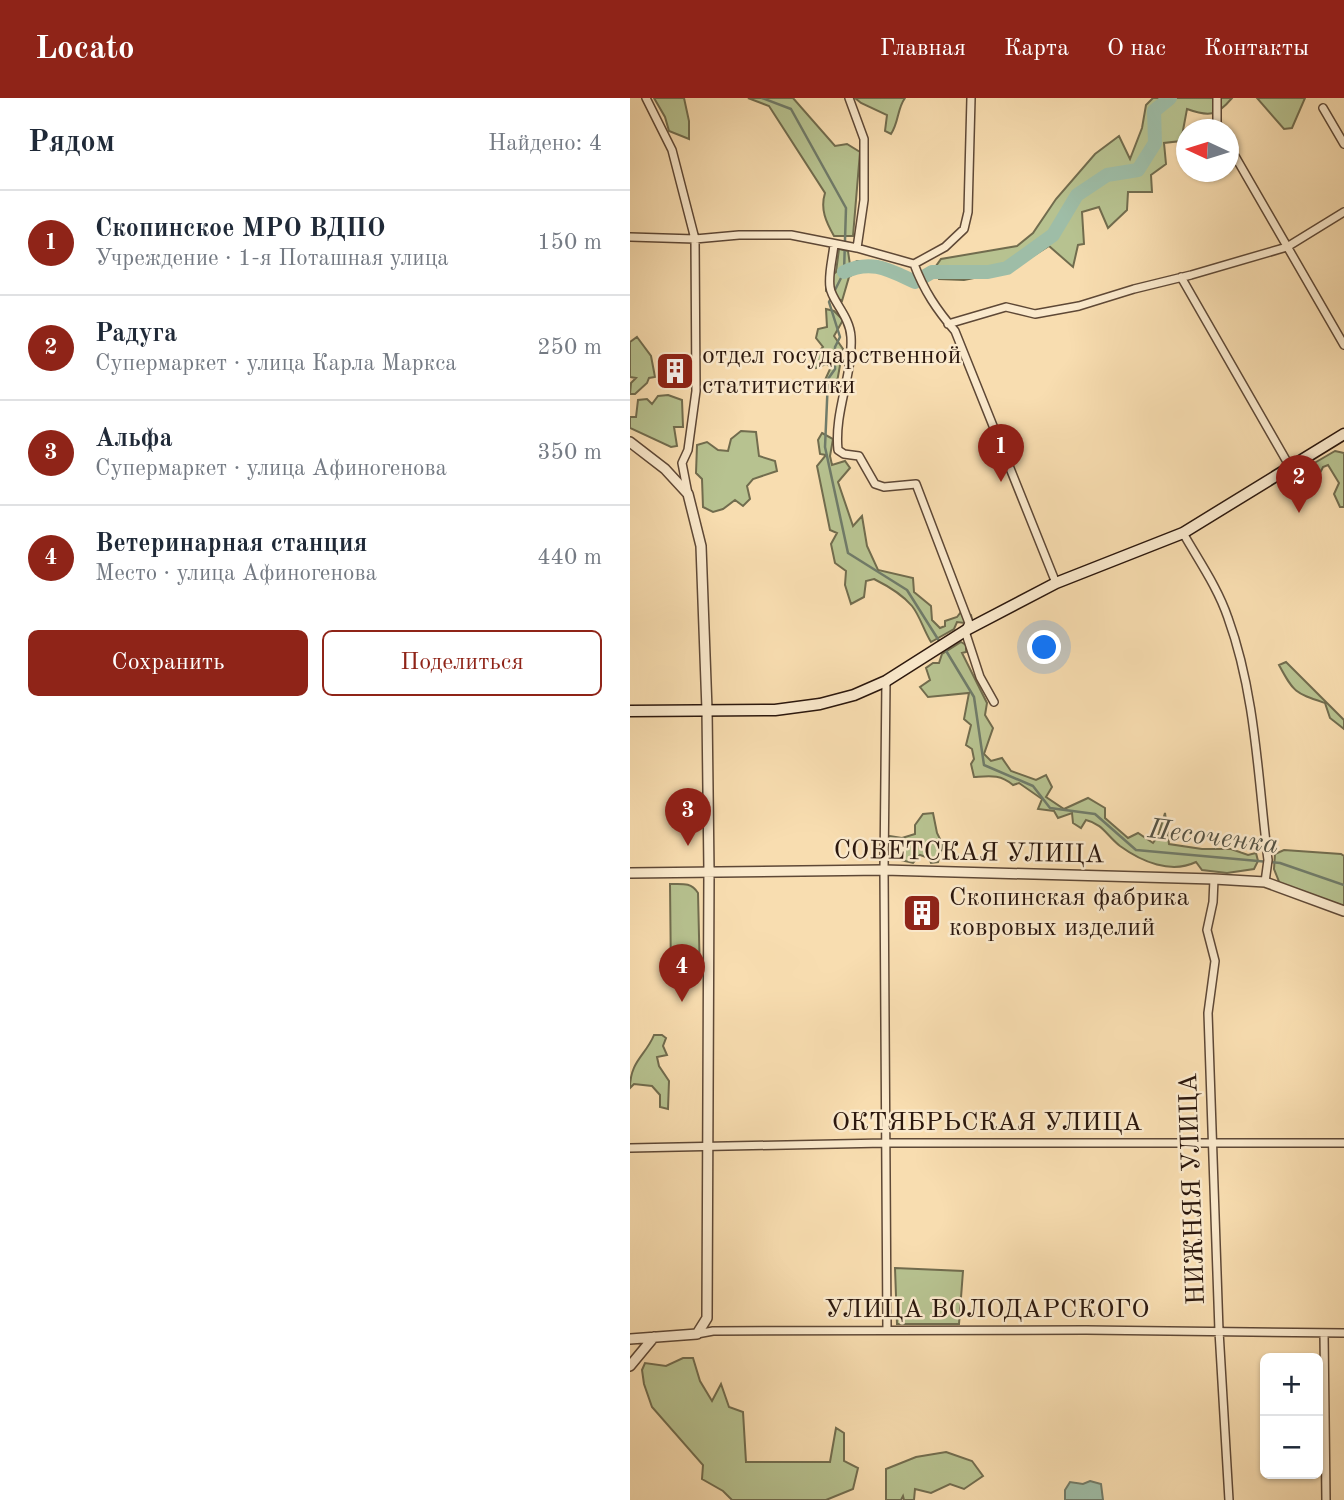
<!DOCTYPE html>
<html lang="ru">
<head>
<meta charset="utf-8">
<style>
  body { margin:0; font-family:"Old Standard TT",serif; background:#f2f2f3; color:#1f2937 }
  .controls { position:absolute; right:21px; bottom:21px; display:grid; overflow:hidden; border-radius:10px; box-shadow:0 2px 5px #0004 }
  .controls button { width:63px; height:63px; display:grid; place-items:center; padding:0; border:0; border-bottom:2px solid #e0e1e3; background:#fff; color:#1f2937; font:35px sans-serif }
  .compass { position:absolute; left:546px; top:21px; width:63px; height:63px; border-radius:50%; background:#fff; box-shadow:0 2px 5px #0004; rotate:274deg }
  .you { position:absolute; left:415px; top:550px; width:24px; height:24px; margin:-18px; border:5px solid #fff; border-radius:50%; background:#1a73e8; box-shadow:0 0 0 10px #1a73e833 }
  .badge { display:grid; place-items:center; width:46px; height:46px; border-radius:50%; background:#8f2418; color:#fff; font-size:23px; font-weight:700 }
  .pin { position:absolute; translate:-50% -58px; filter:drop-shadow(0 2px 4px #0008) }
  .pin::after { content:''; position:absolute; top:37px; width:24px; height:21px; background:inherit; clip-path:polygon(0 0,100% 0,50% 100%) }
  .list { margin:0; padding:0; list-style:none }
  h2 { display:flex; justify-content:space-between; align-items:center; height:91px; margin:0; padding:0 28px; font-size:30px }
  h2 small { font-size:23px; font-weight:400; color:#747a83 }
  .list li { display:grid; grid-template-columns:46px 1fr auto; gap:21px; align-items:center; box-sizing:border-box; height:105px; padding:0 28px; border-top:2px solid #e0e1e3 }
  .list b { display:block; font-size:26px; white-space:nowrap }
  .list p { margin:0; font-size:23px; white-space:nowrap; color:#747a83 }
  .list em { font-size:23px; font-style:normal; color:#747a83 }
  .actions { display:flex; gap:14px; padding:21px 28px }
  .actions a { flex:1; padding:16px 0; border:2px solid #8f2418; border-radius:10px; text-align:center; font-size:24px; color:#8f2418 }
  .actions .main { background:#8f2418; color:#fff }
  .map { position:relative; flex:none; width:714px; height:1402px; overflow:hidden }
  header { display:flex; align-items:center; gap:42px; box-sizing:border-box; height:98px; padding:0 35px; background:#8f2418; color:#fff }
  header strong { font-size:33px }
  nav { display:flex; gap:38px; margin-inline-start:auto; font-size:24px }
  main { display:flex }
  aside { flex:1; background:#fff }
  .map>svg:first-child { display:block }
  .green { fill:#b7c290; stroke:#716c4e; stroke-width:2 }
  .water { fill:#9ebda7; stroke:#707b69; stroke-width:2 }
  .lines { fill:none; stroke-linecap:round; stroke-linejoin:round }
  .stream { stroke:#707b69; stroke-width:2.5 }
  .river { stroke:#9ebda7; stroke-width:14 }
  .minor-casing { stroke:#5e4836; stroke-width:10 }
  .tertiary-casing { stroke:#5e4836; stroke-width:12 }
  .secondary-casing { stroke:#2b170d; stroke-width:13 }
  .minor { stroke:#fae9cc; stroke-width:7 }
  .tertiary { stroke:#fae9cc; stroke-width:9 }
  .secondary { stroke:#fae9cc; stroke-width:10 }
  .labels { text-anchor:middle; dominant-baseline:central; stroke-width:5; stroke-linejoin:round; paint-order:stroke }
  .poi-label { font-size:26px; fill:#2b170d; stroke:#fae9cc; text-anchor:start }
  .street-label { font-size:26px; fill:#2b170d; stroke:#fae9cc }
  .water-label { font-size:28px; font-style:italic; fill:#535143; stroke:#fae9cc }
</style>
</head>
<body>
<header>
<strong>Locato</strong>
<nav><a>Главная</a><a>Карта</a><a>О нас</a><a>Контакты</a></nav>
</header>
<main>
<aside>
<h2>Рядом<small>Найдено: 4</small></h2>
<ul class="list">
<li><span class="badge">1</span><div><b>Скопинское МРО ВДПО</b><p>Учреждение · 1-я Поташная улица</p></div><em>150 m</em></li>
<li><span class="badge">2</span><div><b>Радуга</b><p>Супермаркет · улица Карла Маркса</p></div><em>250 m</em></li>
<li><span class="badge">3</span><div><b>Альфа</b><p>Супермаркет · улица Афиногенова</p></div><em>350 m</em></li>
<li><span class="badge">4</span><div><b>Ветеринарная станция</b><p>Место · улица Афиногенова</p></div><em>440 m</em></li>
</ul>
<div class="actions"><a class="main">Сохранить</a><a>Поделиться</a></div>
</aside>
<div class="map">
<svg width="714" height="1402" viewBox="0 0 714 1402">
  <rect width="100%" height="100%" fill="#f8ddb0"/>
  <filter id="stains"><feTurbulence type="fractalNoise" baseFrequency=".00286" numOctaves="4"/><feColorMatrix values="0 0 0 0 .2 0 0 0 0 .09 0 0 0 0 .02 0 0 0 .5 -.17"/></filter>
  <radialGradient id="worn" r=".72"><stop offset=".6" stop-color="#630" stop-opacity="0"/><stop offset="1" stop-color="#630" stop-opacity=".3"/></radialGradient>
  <!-- green -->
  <path class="green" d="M24 0H54L59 23V41L39 33 35 19Z
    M118 0H163L205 48 217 46 230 54 223 138H204C196 124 190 111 195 95L139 8Z
    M225 0H275C267 11 269 24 261 36L255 33 257 17 231 5Z
    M523 0H602C587 18 579 19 557 11L551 43 534 45 536 66 521 77 522 94H498L497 112 478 130 469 109 452 114 454 146 448 147 443 169 419 148 379 173 334 182 309 181 306 168 311 161 387 148 403 135 426 101 465 56 489 38 500 61 512 30 516 7Z
    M627 0H675L662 30 654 31Z
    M209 151 218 153 220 167 227 163 250 166 249 174 231 171 219 179 212 203 196 193V183L206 174Z
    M196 211 204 213 213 222 204 238 213 251 205 295 192 296 190 285 195 282 201 269 196 266 186 270 180 262 193 249 186 240 188 231 197 229Z
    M7 239 21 258 25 279 19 280 17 285 5 296H0L1 285 6 280 0 279V244Z
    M38 297 52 302 53 329H44L47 348 41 349 0 330V319H6L8 302 17 301 22 306 28 298Z
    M111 333 126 334 129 358 145 363 147 373 123 381 117 388 120 401 113 408 105 402 93 411 83 414 73 409 72 381 66 375 67 347 77 344 88 352 98 353 101 341Z
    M192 335 203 341 200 358 202 367 215 363 220 370 208 384 223 428 232 418 237 448 248 472 283 480 284 494 301 508 302 522 310 530 315 528V523L327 519 331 514 341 517 342 521 335 525 327 524 324 531 301 544C294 533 290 518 282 508 272 496 258 488 244 481L236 483 234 499 221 506 215 487 216 473 205 465 201 446 207 435 200 432 187 368 196 357 190 356 188 342Z
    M705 353 714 355V409H710L704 396 709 385 698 367 693 369 688 379 681 380V367Z
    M331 544 336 547V554L332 555 357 605 355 617 363 630 354 656 361 663 372 660 381 673 406 682 416 677 422 689 416 699 434 711 458 700 475 710V720L498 740 508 735 523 745 528 738 535 715 539 746 572 751H601L618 757 626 755 628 763 624 771 597 775 572 772 566 764C541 776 512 764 490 748 477 738 473 726 456 722L451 730 443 725 442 715 428 720 424 713 408 711 412 701 389 685 383 687C370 676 360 678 344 679L341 666 344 661 342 651 336 647 341 627 334 621 339 595 298 599 290 589 300 582 296 570 303 565H309L312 556Z
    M656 564 714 622V631L700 620 695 605C665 595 664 595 649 567Z
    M303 715 307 735 313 747 308 764 301 765 299 760 290 757 283 765 258 759 257 751 259 738 272 740 285 736V727L293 716Z
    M654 752 711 756 714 758V808L650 786 644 771 645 756Z
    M40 786C52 786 61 784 68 795L70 880H41Z
    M32 937 36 940 33 948 37 957 27 959 29 968 39 983 38 1011 30 1009V997L22 988 4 986 0 990C0 963 16 957 24 937Z
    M265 1170 333 1173 329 1226H267Z
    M53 1260H63L70 1283 82 1303 91 1286 99 1309 113 1314 116 1364H200L206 1330 214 1335V1363L228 1370 223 1391 196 1402H102L93 1393 72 1381 73 1367 22 1309 14 1286 12 1272 15 1265 36 1268Z
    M316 1354 342 1363 353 1378 334 1391 320 1386 301 1395 285 1391 284 1402H274L273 1398 271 1402H256V1371L286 1359Z"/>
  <!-- water -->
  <path class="water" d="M460 1383 471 1386 473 1402H435V1392L440 1384 453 1386Z"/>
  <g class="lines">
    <!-- stream -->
    <path class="stream" d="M132 0 161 11 216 110 214 174 204 194
      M201 200 199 204 210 239 205 249V271L198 281 195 349 218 455 277 492 311 546
      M315 551 344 599 354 667 403 688 420 710 465 716 506 752 650 765 714 787"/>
    <!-- river -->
    <path class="river" d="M214 174C242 161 259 172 285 184L302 174H358L377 170 423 137 447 97 477 77 508 72 525 45 524 13 540 0"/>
    <!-- minor casing -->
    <g class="minor-casing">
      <path id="minor" d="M16 0 42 52 65 141 66 293 58 352 52 365 58 396
        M219 0 234 41V102L227 150
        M341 0 338 114 334 131 315 149 284 166C294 193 307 212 325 233L426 485
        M587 0V25L590 32
        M693 10 714 46
        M598 46 714 247
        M0 139 65 141 109 137H161L227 150 284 166
        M204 146C203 159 198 176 200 189 201 202 220 218 221 239 223 278 204 313 208 352L214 356 229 358 245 386 254 389 286 386 339 525 335 533 350 579 364 604
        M551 179 660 369
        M318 226 376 209 405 216 449 208 504 191 561 177 657 149 714 114
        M553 435C569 463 588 490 598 520 626 597 628 682 638 762L635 784
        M256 583 254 772 257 1232
        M584 781 583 804 577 832 585 863 578 915 589 1233 599 1402
        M0 1050 255 1045H714
        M694 1235 696 1402
        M67 1236 83 1233 456 1232 714 1235"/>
    </g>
    <!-- tertiary casing -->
    <g class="tertiary-casing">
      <path id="tertiary" d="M0 344 35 371 58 396 71 448 77 612 79 773 77 1220 67 1236 0 1241
        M0 775 254 772 584 781 635 784 714 813
        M0 1268 24 1239"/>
    </g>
    <!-- secondary casing -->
    <g class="secondary-casing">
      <path id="secondary" d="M0 613 145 612 190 606 224 597 256 583 338 531 426 485 553 435 714 336"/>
    </g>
    <!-- minor -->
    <use href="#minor" class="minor"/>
    <!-- tertiary -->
    <use href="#tertiary" class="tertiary"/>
    <!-- secondary -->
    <use href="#secondary" class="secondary"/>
  </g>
  <!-- icons -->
  <defs>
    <g id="building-square" transform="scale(2.0125)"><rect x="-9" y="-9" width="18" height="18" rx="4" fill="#8f2418" stroke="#fae9cc"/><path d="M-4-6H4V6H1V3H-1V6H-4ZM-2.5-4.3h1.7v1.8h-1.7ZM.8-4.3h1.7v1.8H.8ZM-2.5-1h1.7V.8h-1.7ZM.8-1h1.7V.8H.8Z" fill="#fff"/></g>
  </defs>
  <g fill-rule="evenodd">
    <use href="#building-square" x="45" y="273"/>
    <use href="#building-square" x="292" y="815"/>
  </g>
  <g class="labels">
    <!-- poi labels -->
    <g class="poi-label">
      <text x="72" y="258">отдел государственной<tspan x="72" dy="30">статитистики</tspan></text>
      <text x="319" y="800">Скопинская фабрика<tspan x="319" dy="30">ковровых изделий</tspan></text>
    </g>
    <!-- street labels -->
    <g class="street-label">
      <text transform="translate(339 755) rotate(1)">СОВЕТСКАЯ УЛИЦА</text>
      <text x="357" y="1025">ОКТЯБРЬСКАЯ УЛИЦА</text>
      <text transform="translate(563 1091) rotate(-92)">НИЖНЯЯ УЛИЦА</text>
      <text x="357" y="1212">УЛИЦА ВОЛОДАРСКОГО</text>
    </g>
    <!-- water labels -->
    <g class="water-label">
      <text transform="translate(583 740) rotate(7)">Песоченка</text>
    </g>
  </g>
  <rect width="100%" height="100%" filter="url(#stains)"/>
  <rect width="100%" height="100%" fill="url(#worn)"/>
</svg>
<div class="controls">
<button>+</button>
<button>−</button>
</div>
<svg class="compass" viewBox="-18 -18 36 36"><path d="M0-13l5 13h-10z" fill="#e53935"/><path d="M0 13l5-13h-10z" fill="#747a83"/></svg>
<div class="you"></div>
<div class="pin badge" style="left:371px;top:384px">1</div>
<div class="pin badge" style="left:669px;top:415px">2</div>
<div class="pin badge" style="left:58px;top:748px">3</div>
<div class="pin badge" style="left:52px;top:904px">4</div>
</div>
</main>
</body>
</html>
